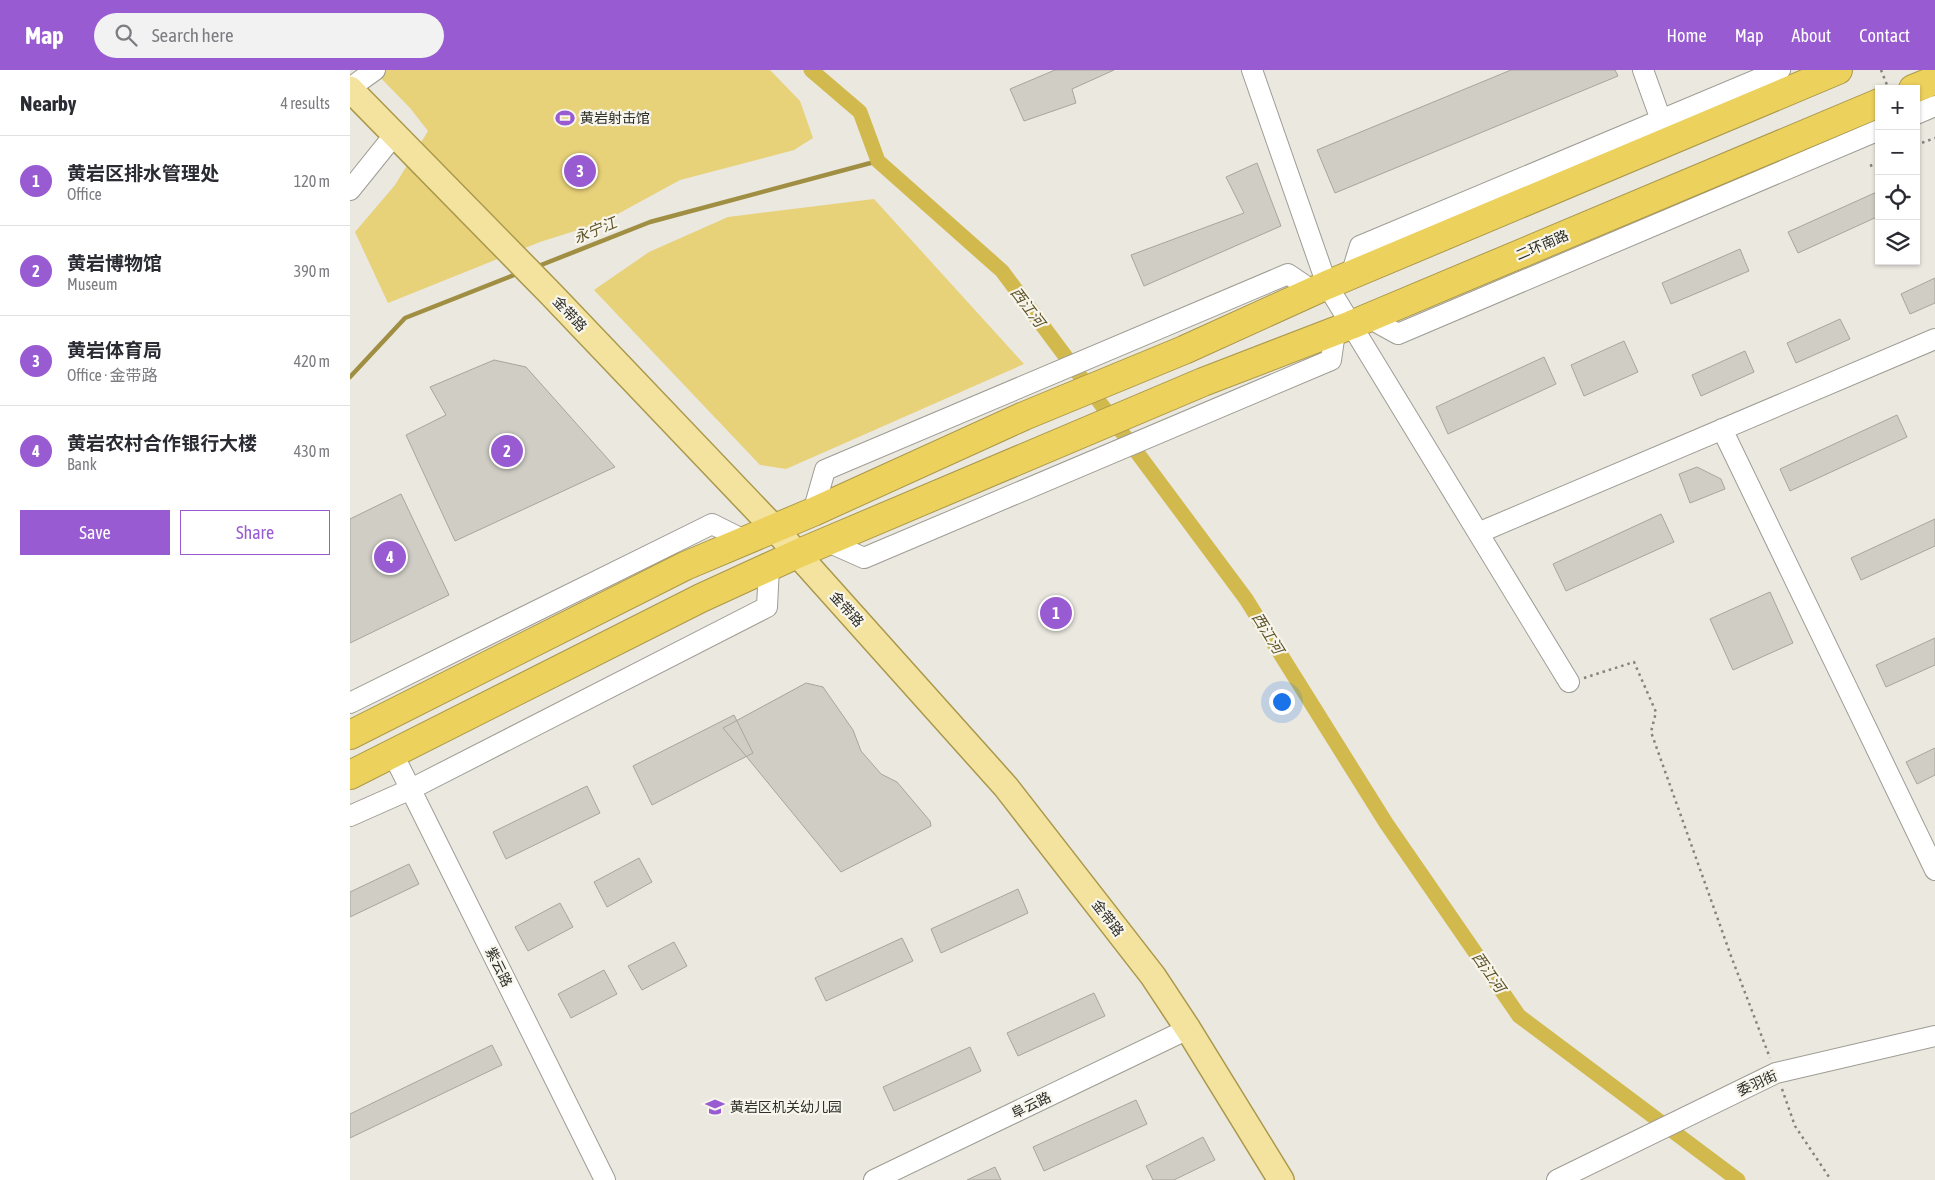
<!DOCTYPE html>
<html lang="en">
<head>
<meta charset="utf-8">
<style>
  body { margin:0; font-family:"Asap Condensed","Noto Sans SC",sans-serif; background:#f2f2f3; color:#2b2b33 }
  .controls { position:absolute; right:15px; top:15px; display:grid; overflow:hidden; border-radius:0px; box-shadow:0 1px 4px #0004 }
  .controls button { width:45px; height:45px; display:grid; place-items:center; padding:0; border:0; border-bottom:1px solid #e1e1e2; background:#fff; color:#2b2b33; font:25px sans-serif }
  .you { position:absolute; left:931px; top:631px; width:18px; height:18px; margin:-12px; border:4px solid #fff; border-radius:50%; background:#1a73e8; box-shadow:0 0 0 8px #1a73e833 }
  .badge { display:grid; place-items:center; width:32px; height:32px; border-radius:50%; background:#995bd1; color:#fff; font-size:16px; font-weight:700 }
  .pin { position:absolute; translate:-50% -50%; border:2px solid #fff; box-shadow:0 1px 5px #0006 }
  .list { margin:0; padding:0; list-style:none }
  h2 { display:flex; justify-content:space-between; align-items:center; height:65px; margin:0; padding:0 20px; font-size:21px }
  h2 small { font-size:16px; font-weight:400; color:#7c7c81 }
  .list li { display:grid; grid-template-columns:32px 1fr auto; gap:15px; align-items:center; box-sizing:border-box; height:90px; padding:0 20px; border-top:1px solid #e1e1e2 }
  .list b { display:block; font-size:19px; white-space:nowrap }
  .list p { margin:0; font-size:16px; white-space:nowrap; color:#7c7c81 }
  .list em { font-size:16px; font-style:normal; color:#7c7c81 }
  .actions { display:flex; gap:10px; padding:15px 20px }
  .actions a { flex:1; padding:11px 0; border:1px solid #995bd1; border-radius:0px; text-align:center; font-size:18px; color:#995bd1 }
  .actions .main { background:#995bd1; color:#fff }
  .icon { flex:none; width:28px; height:28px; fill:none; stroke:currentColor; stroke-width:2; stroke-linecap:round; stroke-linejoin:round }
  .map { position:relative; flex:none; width:1585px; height:1110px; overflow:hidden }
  header { display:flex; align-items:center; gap:30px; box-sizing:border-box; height:70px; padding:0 25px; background:#995bd1; color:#fff }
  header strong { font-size:24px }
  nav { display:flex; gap:28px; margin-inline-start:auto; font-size:18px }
  .search { width:350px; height:45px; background:#f2f2f3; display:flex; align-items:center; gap:12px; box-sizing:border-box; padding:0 18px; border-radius:28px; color:#7c7c81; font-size:19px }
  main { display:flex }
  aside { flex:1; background:#fff }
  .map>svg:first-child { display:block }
  .green { fill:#e7d179 }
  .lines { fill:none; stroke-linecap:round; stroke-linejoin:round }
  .stream { stroke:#a08f42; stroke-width:4.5 }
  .canal { stroke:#d2b94d; stroke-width:15 }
  .building { fill:#cfcdc4; stroke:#a7a59d }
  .minor-casing { stroke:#9e9c94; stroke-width:22 }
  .major-casing { stroke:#aa984b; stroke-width:28 }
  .highway-casing { stroke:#aa984b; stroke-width:30 }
  .path { stroke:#84837c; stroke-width:2.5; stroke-dasharray:2.5 4; stroke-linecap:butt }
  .minor { stroke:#fff; stroke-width:20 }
  .major { stroke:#f4e39e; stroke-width:25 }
  .highway { stroke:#edd15d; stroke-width:28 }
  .labels { text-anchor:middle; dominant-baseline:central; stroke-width:4.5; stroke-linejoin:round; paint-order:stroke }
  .poi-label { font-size:14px; fill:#2d2d29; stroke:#f7f5ec; text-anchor:start }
  .street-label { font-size:14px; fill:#2d2d29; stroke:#f7f5ec }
  .water-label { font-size:15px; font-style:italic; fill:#5e5328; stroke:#f7f5ec }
</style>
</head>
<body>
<header>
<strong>Map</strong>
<div class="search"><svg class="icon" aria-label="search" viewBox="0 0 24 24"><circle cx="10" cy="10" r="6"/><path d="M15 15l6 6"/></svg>Search here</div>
<nav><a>Home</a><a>Map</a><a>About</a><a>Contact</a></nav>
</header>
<main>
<aside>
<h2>Nearby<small>4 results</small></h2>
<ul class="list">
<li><span class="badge">1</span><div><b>黄岩区排水管理处</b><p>Office</p></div><em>120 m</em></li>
<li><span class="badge">2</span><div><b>黄岩博物馆</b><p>Museum</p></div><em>390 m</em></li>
<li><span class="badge">3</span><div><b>黄岩体育局</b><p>Office · 金带路</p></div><em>420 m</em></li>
<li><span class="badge">4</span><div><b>黄岩农村合作银行大楼</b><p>Bank</p></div><em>430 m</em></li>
</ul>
<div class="actions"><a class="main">Save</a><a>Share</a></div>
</aside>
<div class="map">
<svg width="1585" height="1110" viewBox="0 0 1585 1110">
  <rect width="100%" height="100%" fill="#eae8df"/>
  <!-- green -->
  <path class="green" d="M23 0H420L450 31 463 68 444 80 330 110 253 152 190 172 38 233 5 162 45 115 78 61 60 38Z
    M524 129 674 294 436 399 410 395 244 220 299 182 378 147Z"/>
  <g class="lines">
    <!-- stream -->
    <path class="stream" d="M186 197 300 152 528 91
      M0 307 55 248 169 203"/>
    <!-- canal -->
    <path class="canal" d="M461 0 510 42 528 91 652 201 896 529 1036 753 1169 946 1388 1110"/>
  </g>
  <!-- building -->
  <path class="building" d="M705 0H764L722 19 726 33 674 51 660 19Z
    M1161 0H1265L1268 6 985 123 967 80Z
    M907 93 931 156 794 216 781 185 894 143 876 107Z
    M1529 121V146L1448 183 1438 162Z
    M1390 179 1399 201 1321 234 1312 213Z
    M1585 208V233L1560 244 1551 224Z
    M1490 249 1500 269 1446 293 1437 273Z
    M1274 271 1288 302 1234 326 1221 295Z
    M1395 281 1404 302 1351 326 1342 305Z
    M1194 287 1206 314 1098 364 1086 337Z
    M144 290 176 297 265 397 105 471 56 365 96 345 80 317Z
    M1547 345 1557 367 1440 421 1430 399Z
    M1347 397 1371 409 1375 419 1340 433 1329 404Z
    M51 424 99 525 0 573V449Z
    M1311 444 1324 472 1216 521 1203 494Z
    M1585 449V476L1511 510 1501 488Z
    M1420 522 1443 573 1383 600 1360 549Z
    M1585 568V595L1536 617 1526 595Z
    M456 613 473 617 503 660 511 681 531 704 547 712 580 751 581 756 491 802 373 658Z
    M384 645 403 683 302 735 283 696Z
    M1585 678V705L1567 714 1556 692Z
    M237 716 250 743 156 789 143 762Z
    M289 788 302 812 257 837 244 812Z
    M59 794 69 814 0 847V822Z
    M668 819 678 843 591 883 581 859Z
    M210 833 223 857 178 881 165 857Z
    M552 868 563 891 476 931 465 908Z
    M324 872 337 896 292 920 278 896Z
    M254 900 267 924 221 948 208 924Z
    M744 923 755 946 668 986 657 963Z
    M142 975 152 995 0 1068V1044Z
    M620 977 631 1001 544 1041 533 1017Z
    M786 1030 797 1054 694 1101 683 1077Z
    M853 1067 865 1090 824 1110H803L796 1096Z
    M645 1097 651 1110H617Z"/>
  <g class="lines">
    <!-- minor casing -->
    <g class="minor-casing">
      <path id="minor" d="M902 0 977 215 1219 612
        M1293 0 1311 50
        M0 18 25 0
        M1566 44 1585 36
        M0 120 45 64
        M1001 205 1010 176 1430 0
        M1019 248 1048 264 1529 60
        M1372 359 1585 800
        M463 442 475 400 938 204 963 221
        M1128 463 1585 269
        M478 472 514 488 981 290 985 262
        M0 633 362 454 396 471
        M43 684 255 1110
        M0 746 61 719 417 537 419 497
        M524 1110 838 959
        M1207 1110 1426 1003 1585 966"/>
    </g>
    <!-- major casing -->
    <g class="major-casing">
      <path id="major" d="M0 19 201 224 425 459 656 717 803 906 838 959 931 1110"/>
    </g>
    <!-- highway casing -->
    <g class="highway-casing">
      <path id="highway" d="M1563 19 1585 10
        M0 665 335 496 463 442 674 346 834 280 977 215 1488 0
        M0 705 351 528 447 484 853 312 1001 255 1529 33"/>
    </g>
    <!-- path -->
    <path class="path" d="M1531 0 1537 15
      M1566 75 1585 68
      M1520 96 1529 92
      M1234 608 1284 592 1306 642 1301 662 1381 886 1420 988
      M1432 1019 1445 1056 1481 1110"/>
    <!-- minor -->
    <use href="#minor" class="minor"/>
    <!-- major -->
    <use href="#major" class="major"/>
    <!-- highway -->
    <use href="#highway" class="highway"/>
  </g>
  <!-- icons -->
  <defs>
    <g id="stadium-bare" transform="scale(1.5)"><path d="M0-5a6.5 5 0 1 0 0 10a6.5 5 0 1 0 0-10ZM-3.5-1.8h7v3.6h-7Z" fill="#995bd1" stroke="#f7f5ec" stroke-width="2.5" paint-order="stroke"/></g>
    <g id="school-bare" transform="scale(1.5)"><path d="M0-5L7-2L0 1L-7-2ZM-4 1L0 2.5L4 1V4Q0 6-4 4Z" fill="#995bd1" stroke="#f7f5ec" stroke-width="2.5" paint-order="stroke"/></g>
  </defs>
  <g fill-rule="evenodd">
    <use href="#stadium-bare" x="215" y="48"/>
    <use href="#school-bare" x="365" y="1037"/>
  </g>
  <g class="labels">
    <!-- poi labels -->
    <g class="poi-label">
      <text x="230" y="48">黄岩射击馆</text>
      <text x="380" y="1037">黄岩区机关幼儿园</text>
    </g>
    <!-- street labels -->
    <g class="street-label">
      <text transform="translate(1192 175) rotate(-23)">二环南路</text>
      <text transform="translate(220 244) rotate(47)">金带路</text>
      <text transform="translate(497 539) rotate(48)">金带路</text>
      <text transform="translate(758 848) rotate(52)">金带路</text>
      <text transform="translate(149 897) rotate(64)">紫云路</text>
      <text transform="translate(1407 1013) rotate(-24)">委羽街</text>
      <text transform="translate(681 1035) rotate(-26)">阜云路</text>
    </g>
    <!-- water labels -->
    <g class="water-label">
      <text transform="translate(245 160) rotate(-22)">永宁江</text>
      <text transform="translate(678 237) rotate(53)">西江河</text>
      <text transform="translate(918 563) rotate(58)">西江河</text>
      <text transform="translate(1139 902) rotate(55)">西江河</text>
    </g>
  </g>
</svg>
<div class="controls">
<button>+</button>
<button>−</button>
<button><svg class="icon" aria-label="locate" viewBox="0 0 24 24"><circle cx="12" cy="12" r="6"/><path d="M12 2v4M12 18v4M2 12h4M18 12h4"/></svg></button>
<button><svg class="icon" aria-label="layers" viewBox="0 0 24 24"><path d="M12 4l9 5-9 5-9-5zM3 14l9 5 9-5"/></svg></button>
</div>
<div class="you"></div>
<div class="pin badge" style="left:706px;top:543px">1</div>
<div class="pin badge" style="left:157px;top:381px">2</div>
<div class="pin badge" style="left:230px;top:101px">3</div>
<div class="pin badge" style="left:40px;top:487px">4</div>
</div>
</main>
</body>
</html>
